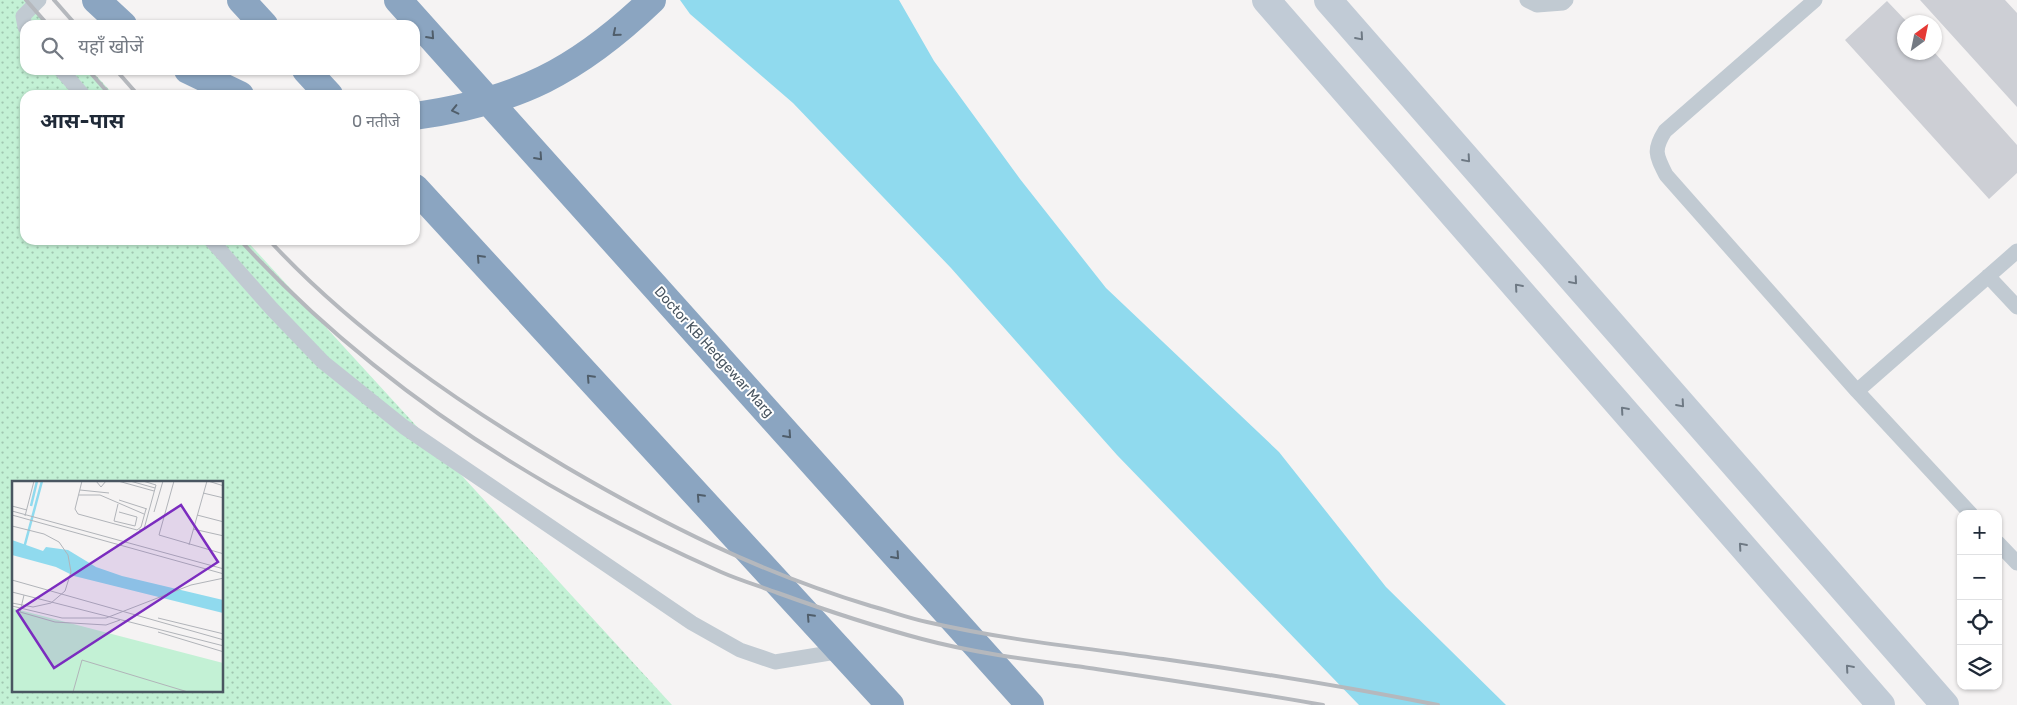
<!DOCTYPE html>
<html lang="hi">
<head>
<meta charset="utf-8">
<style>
  body { margin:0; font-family:Rubik,"Noto Sans Devanagari",sans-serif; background:#f2f2f3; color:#1f2937 }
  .controls { position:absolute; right:15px; bottom:15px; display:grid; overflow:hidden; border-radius:10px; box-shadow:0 1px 4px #0004 }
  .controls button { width:45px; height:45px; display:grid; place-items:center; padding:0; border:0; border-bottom:1px solid #e0e1e3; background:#fff; color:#1f2937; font:25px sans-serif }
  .compass { position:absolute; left:1897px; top:15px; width:45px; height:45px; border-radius:50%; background:#fff; box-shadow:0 1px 4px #0004; rotate:33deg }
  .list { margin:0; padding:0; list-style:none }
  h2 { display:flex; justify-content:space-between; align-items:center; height:65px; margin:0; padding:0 20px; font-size:21px }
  h2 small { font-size:16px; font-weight:400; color:#747a83 }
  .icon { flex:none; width:28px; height:28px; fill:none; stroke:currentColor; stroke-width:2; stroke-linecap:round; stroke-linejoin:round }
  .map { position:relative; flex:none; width:2017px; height:705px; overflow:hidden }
  .search { position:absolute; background:#fff; box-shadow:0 1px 4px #0004; left:20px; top:20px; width:400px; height:55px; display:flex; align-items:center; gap:12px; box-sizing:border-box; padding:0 18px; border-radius:15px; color:#747a83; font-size:19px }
  .panel { position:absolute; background:#fff; box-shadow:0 1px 4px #0004; left:20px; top:90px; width:400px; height:155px; border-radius:15px }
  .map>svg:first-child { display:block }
  .grass { fill:url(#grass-dots); fill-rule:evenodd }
  .water { fill:#90daee }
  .building { fill:#cdcfd5 }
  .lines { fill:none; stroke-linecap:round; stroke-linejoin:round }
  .lane { stroke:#c1cad2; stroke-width:15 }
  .secondary { stroke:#c1cbd6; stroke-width:28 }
  .highway { stroke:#8ba5c1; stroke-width:28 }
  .rail { stroke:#b5b8bd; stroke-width:4 }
  .oneway { stroke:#505e6b }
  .oneway2 { stroke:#6e7984 }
  .labels { text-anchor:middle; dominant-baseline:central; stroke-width:4; stroke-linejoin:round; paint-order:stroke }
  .street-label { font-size:14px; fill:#4a5661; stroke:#fff }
  .inset-river { fill:none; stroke:#90daee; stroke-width:2.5 }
  .inset-road { fill:none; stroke:#b1b4b9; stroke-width:1 }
  .view { fill:#7b2cbf; fill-opacity:0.15; stroke:#7b2cbf; stroke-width:2.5 }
  .inset-edge { fill:none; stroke:#4a5661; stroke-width:2.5 }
</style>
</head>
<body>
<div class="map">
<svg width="2017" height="705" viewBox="0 0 2017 705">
  <defs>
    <pattern id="grass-dots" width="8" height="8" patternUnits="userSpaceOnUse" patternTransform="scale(1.25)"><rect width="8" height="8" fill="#c3f1d5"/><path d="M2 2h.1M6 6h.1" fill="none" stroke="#a0c6b0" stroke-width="1.8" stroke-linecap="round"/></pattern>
  </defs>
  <rect width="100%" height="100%" fill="#f5f3f3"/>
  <!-- grass -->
  <path class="grass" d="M0 0H27L50 25H25V70H91L114 95H25V240H246L672 705H0ZM14 482H222V691H14Z"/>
  <!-- water -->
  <path class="water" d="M680 0H899L934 61 1020 179 1106 288 1279 452 1386 587 1506 705H1359L1117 455 951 268 793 103 690 14Z"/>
  <!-- building -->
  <path class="building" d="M1920 0H2005L2017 13V107Z
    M1887 1 1907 22H1904V52H1934L2017 145V173L1989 199 1845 40Z"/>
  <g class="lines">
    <!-- lane -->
    <path class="lane" d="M1527 0 1537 5 1563 3 1566 0
      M1815 0 1665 131C1653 150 1656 155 1666 175L1857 391 1971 514
      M25 27 23 16 39 0
      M61 70 83 95
      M211 240 272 309 323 362 404 427 692 623 740 650 775 662 842 651
      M1988 276 2017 307
      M1857 391 2017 251
      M1998 543 2017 563"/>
    <!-- secondary -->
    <path class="secondary" d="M1266 0 1881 705
      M1328 0 1945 705"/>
    <!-- highway -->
    <path class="highway" d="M96 0 123 25
      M241 0 264 25
      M398 0 1030 705
      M188 70 240 95
      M306 70 329 95
      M415 116C517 102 578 71 652 0
      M415 188 890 705"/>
    <!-- rail -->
    <path class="rail" d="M26 0 48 25
      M54 0 76 25
      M88 70 110 95
      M116 70 138 95
      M240 240C373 385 542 493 721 572 739 580 759 586 778 593 825 610 873 626 922 639 974 653 1030 660 1083 667 1163 679 1244 691 1323 705
      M269 240C353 331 460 404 566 467 665 525 761 573 871 606 890 611 908 618 927 622 1005 640 1085 648 1163 659 1255 672 1347 687 1438 705"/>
  </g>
  <!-- one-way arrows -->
  <defs><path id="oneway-chevron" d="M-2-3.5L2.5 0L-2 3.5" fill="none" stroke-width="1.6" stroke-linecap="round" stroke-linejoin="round" transform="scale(1.25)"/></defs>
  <g class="oneway">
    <use href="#oneway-chevron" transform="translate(616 33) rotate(140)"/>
    <use href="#oneway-chevron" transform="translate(431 36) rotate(48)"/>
    <use href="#oneway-chevron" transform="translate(455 110) rotate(167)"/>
    <use href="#oneway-chevron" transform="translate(539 157) rotate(48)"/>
    <use href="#oneway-chevron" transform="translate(480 258) rotate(-133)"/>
    <use href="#oneway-chevron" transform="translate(590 378) rotate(-133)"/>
    <use href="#oneway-chevron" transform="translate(788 435) rotate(48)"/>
    <use href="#oneway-chevron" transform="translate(700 497) rotate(-133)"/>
    <use href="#oneway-chevron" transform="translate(896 556) rotate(48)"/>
    <use href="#oneway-chevron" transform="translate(810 617) rotate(-133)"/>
  </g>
  <g class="oneway2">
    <use href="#oneway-chevron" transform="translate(1360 37) rotate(49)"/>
    <use href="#oneway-chevron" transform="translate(1467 159) rotate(49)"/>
    <use href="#oneway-chevron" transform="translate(1574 281) rotate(49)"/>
    <use href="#oneway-chevron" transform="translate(1518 287) rotate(-131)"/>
    <use href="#oneway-chevron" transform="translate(1681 404) rotate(49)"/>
    <use href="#oneway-chevron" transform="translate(1624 410) rotate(-131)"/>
    <use href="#oneway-chevron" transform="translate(1742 546) rotate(-131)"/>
    <use href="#oneway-chevron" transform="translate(1849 668) rotate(-131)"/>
  </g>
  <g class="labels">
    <!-- street labels -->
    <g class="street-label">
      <text transform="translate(714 352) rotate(48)">Doctor KB Hedgewar Marg</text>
    </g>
  </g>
  <!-- overview -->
  <g transform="translate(12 481)">
    <rect width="211" height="211" fill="#f5f3f3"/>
    <path d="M0 127 211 182V211H0Z" fill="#c3f1d5"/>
    <path d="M0 59 31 70 34 66 56 69 84 86 110 95 211 119V132L62 95 44 86 0 74Z" fill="#90daee"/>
    <path class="inset-river" d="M19 25 25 0M12 67 30 0"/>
    <path class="inset-road" d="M70 0 63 28 66 33 125 49 129 46 134 28M84 0 89 6 94 0M106 0 142 10M118 0 143 7M162 0 147 54 212 73M196 0 212 5M68 9 97 12M191 12 212 17M67 14H88L132 33M107 19 135 28M106 23 102 40 123 45 125 36 107 31M0 25 15 29M0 30 212 88M142 31 151 0M0 34 212 93M185 34 212 41M13 35 22 0M0 45 32 53 47 61 56 74 59 91 53 110 39 122 21 126 0 122M181 48 212 55M127 49 132 48 144 4 131 0M177 64 195 0M0 99 212 159M0 111 212 165M12 114 8 131 43 141 94 144 108 139M0 125 50 137H94L179 104 212 97M146 137 212 153M146 151 212 171M61 211 70 179 176 211"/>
    <path class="view" d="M169 24 206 81 42 187 5 130Z"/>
    <rect width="211" height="211" class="inset-edge"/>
  </g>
</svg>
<div class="controls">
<button>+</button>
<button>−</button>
<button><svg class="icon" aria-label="locate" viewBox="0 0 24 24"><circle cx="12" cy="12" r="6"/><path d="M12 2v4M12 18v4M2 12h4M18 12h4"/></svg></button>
<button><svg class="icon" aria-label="layers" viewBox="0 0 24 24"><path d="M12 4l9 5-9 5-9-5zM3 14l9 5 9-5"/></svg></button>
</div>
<svg class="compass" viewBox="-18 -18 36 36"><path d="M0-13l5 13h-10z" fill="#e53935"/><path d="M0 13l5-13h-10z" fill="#747a83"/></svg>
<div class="search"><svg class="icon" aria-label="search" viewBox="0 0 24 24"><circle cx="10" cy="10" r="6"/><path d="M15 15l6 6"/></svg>यहाँ खोजें</div>
<section class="panel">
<h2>आस-पास<small>0 नतीजे</small></h2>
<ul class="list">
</ul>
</section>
</div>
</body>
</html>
